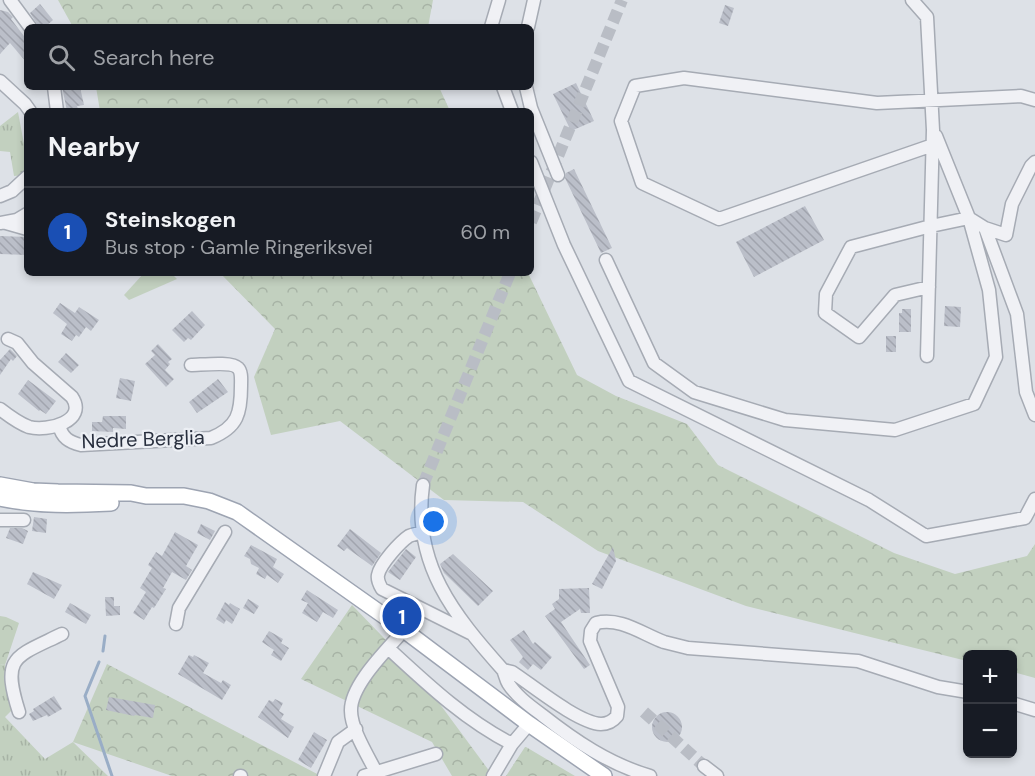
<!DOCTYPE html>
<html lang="en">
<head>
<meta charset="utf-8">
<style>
  body { margin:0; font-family:"DM Sans",sans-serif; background:#242831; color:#f1f3f6 }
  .controls { position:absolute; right:18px; bottom:18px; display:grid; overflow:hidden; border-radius:9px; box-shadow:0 3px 9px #0003 }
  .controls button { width:54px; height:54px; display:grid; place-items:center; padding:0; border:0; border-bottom:2px solid #363941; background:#171b24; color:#f1f3f6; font:30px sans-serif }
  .you { position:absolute; left:434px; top:522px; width:21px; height:21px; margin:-15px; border:4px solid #fff; border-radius:50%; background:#1a73e8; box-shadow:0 0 0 9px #1a73e833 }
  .badge { display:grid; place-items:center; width:39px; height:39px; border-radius:50%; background:#7c3aed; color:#fff; font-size:20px; font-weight:700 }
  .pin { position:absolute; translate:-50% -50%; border:3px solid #fff; box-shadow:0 2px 6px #0006 }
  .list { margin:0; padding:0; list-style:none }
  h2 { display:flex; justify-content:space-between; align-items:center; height:78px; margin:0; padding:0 24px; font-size:26px }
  h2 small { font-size:20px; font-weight:400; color:#9ea1a6 }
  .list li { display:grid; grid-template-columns:39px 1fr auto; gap:18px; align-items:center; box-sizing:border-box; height:90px; padding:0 24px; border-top:2px solid #363941 }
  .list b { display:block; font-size:22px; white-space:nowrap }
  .list p { margin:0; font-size:20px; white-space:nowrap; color:#9ea1a6 }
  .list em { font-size:20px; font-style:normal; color:#9ea1a6 }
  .icon { flex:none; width:33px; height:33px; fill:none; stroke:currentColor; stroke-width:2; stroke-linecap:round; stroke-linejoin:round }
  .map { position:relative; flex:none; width:1035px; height:776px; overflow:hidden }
  .search { position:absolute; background:#171b24; box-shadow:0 3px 9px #0003; left:24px; top:24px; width:510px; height:66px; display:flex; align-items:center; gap:15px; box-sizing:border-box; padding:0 21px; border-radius:9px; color:#9ea1a6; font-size:22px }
  .panel { position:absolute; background:#171b24; box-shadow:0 3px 9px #0003; left:24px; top:108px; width:510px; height:168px; border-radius:9px }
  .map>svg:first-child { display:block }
  .grass { fill:url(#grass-tufts) }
  .forest { fill:url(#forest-crowns) }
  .garden { fill:#c2d0bf }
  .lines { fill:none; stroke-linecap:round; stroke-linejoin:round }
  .stream { stroke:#99adc6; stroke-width:3 }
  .building { fill:url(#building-back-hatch) }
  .minor-tunnel { stroke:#b9bdc5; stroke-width:12; stroke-dasharray:12 6; stroke-linecap:butt }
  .minor-casing { stroke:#a6abb4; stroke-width:15 }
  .major-casing { stroke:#9da4b2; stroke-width:18 }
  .minor { stroke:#f0f1f5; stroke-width:12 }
  .major { stroke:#fff; stroke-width:15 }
  .labels { text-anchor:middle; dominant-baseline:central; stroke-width:4.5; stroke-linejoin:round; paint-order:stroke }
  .street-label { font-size:20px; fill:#272e3d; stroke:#eceff4 }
</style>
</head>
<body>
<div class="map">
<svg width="1035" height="776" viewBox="0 0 1035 776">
  <defs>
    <pattern id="grass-tufts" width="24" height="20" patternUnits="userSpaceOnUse" patternTransform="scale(1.5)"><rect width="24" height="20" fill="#c2d0bf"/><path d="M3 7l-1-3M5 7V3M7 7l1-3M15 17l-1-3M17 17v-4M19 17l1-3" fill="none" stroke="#a7b3a5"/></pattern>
    <pattern id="forest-crowns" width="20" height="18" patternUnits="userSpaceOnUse" patternTransform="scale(1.5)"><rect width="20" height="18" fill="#c2d0bf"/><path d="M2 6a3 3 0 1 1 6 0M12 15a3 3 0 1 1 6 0" fill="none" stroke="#a7b3a5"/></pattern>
    <pattern id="building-back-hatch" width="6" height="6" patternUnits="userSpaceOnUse" patternTransform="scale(1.5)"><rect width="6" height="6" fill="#bbbfc9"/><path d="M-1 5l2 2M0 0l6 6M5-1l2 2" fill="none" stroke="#a1a4ae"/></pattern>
  </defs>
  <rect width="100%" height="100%" fill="#dde1e7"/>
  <!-- grass -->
  <path class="grass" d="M18 112 24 144H27V173L26 175 14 176 10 152 0 151V126Z
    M0 664 5 665 6 687 14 708 5 717 45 759 73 742 108 776H0Z"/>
  <!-- forest -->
  <path class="forest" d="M58 0H433L428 27H73Z
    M96 87H439L450 111H100Z
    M220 273H528L577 375 616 396 687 424 718 465 894 553 955 574 1027 556 1035 544V678L1013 672 1012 654H968L967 661 746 606 598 551 523 502 444 500 340 421 271 435 254 377 275 329Z
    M352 605 414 669 493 776H452L432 742 301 679Z
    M0 616 6 617 19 623 5 665 0 664Z
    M107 664 321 776H172L73 742Z
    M525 747H526L575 776H506Z"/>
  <!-- garden -->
  <path class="garden" d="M144 273H171L177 279 129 300 124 295Z"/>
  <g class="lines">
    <!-- stream -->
    <path class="stream" d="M103 651 105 636
      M99 662 85 696 112 776"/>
  </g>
  <!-- building -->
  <path class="building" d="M40 4 53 20 45 27H39L30 13Z
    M725 5 734 8 728 26 719 23Z
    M0 10 8 12 13 17 11 19 27 40V63L10 43 0 54Z
    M576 83 594 121 571 131 553 94Z
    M62 87H80L84 105 77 106 78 109 67 111Z
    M574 169 612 248 601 253 565 178 566 173Z
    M805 206 824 240 754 277 736 242Z
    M0 236 27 237V255L0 254Z
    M60 303 75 313 79 307 99 320 91 331 86 327 79 337 76 335 72 341 61 334 67 324 53 313Z
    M945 306 961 307 960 327 944 326Z
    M902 309H911V332H899V313H902Z
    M192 311 205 325 191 340 188 338 184 342 172 330Z
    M886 336H896V352H886Z
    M158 344 172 359 168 362 170 364 165 370 174 379 166 387 145 364 155 355 151 351Z
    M10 349 17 356 13 361 11 359 0 375V360Z
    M66 353 79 365 71 373 58 362Z
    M120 378 135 381 131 401 116 398Z
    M218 379 228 392 197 413 189 402Z
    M28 380 56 401 46 414 40 410 39 411 18 394Z
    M103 416H126V429L113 428V432L92 431V422H102Z
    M34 517 47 519 46 533 32 531Z
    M201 524 215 531 210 540 197 533Z
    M10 528H22L28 531 23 544 6 538Z
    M350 529 381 553 372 566 347 548 344 551 337 546Z
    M175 532 198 545 186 566 192 570 186 580 172 572 163 588 166 589 154 608 152 607 144 620 133 613 146 592 140 588 152 568 148 565 156 552 162 556Z
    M251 545 277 559 273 567 284 574 278 583 267 575 265 579 256 574 259 568 251 564 250 559 244 556Z
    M613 547 616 561 602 589 592 584Z
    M406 549 416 557 400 580 388 572Z
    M453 554 493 591 478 606 444 573 440 564Z
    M33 572 62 585 54 599 27 584Z
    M589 588 590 613H581L580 609 561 622 590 665 584 669 545 616 555 609 552 604 559 599V589Z
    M307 590 338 610 333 618 323 612 317 622 302 613 308 603 301 600Z
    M105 597H114V606H120V615L106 616Z
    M248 599 259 606 254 614 243 608Z
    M225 602 229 605 230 603 240 609 232 624 226 620 224 624 216 619Z
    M70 603 91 615 86 624 65 612Z
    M524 630 533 644 535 642 552 657 541 670 533 664 528 670 519 662 523 657 510 640Z
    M269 631 283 639 281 643 289 648 281 661 271 655 274 650 262 642Z
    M189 655 193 657 194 655 209 663 203 673 221 683 223 680 231 685 222 700 178 674Z
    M54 696 62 709 48 717 47 715 33 721 29 714 34 711 33 709Z
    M109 697 155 705 153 718 135 715 134 716 106 710Z
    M275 699 283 703 279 711 284 714 281 719 294 727 288 738 258 717 269 700 273 702Z
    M652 727a15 15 0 1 1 30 0a15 15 0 1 1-30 0Z
    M314 732 327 740 311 768 298 760Z"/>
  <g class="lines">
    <!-- minor-tunnel -->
    <path class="minor-tunnel" d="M531 222 622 0
      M423 485 510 273
      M644 712 704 766"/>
    <!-- minor casing -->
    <g class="minor-casing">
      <path id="minor" d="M10 0 30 27
        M912 0 927 17 933 130 927 356
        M491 27 499 0
        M528 27 534 0
        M0 81 25 104 30 111
        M54 87 57 111
        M503 87 512 111
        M526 87 531 108 558 175
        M936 136 969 218 985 228 1006 235 1012 204 1031 166 1035 162
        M933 145 719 219 642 183 621 121 635 86 684 78 877 103 1021 96 1035 100
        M531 162 564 245 629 381 869 500 926 536 1025 518 1035 499
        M0 196 12 191 27 177
        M0 223 17 220 27 214
        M6 223 27 229
        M985 228 1017 314 1026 392 1035 415
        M606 260 654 363 694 392 785 420 895 430 974 404 996 357 989 290 969 218 931 226 851 247 826 294 825 313 859 337 895 295 929 287
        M0 409C9 416 18 423 29 427 48 432 88 421 72 397L33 363 17 343 8 339
        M59 425C62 438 69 442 81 445L211 438C238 427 241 413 241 386 241 380 242 372 238 368 232 361 201 365 191 365
        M423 485C412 564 454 615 503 670
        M0 520H24
        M424 532C419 533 414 534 409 536 400 542 380 564 378 575 377 580 379 584 382 589L470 633
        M176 624 179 608 225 532
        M388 648C427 684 465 720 512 744
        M1012 703 1035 710
        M19 712C1 656 15 657 62 634
        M704 766 717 776
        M240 776H241
        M324 776 338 742 356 729
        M364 776 436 754
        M378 776C370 759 351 730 351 711 350 685 388 649 404 630
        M493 776 512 744 529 724
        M650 776C609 764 575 741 542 715 530 706 516 696 508 683 506 680 505 674 503 670L512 672C532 685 578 723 601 724 608 724 613 721 617 716L618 707 590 641 591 631 596 623C621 617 642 634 664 642 672 644 680 646 688 648L858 661 938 687 968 692"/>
    </g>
    <!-- major casing -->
    <g class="major-casing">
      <path id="major" d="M0 485 33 491 58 492 131 493 146 496H184L209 501 237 512 404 630 529 724 604 776
        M0 498C37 506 74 505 111 503"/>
    </g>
    <!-- minor -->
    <use href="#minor" class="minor"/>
    <!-- major -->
    <use href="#major" class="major"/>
  </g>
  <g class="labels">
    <!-- street labels -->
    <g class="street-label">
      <text transform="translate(143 439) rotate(-2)">Nedre Berglia</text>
    </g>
  </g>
</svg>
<div class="controls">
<button>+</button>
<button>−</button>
</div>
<div class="you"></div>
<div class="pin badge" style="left:402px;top:616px;background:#1a4fb4">1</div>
<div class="search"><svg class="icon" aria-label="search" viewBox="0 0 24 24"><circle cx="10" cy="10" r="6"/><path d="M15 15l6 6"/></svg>Search here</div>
<section class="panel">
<h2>Nearby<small></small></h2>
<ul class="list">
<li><span class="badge" style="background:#1a4fb4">1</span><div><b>Steinskogen</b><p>Bus stop · Gamle Ringeriksvei</p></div><em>60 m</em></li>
</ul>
</section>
</div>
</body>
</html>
